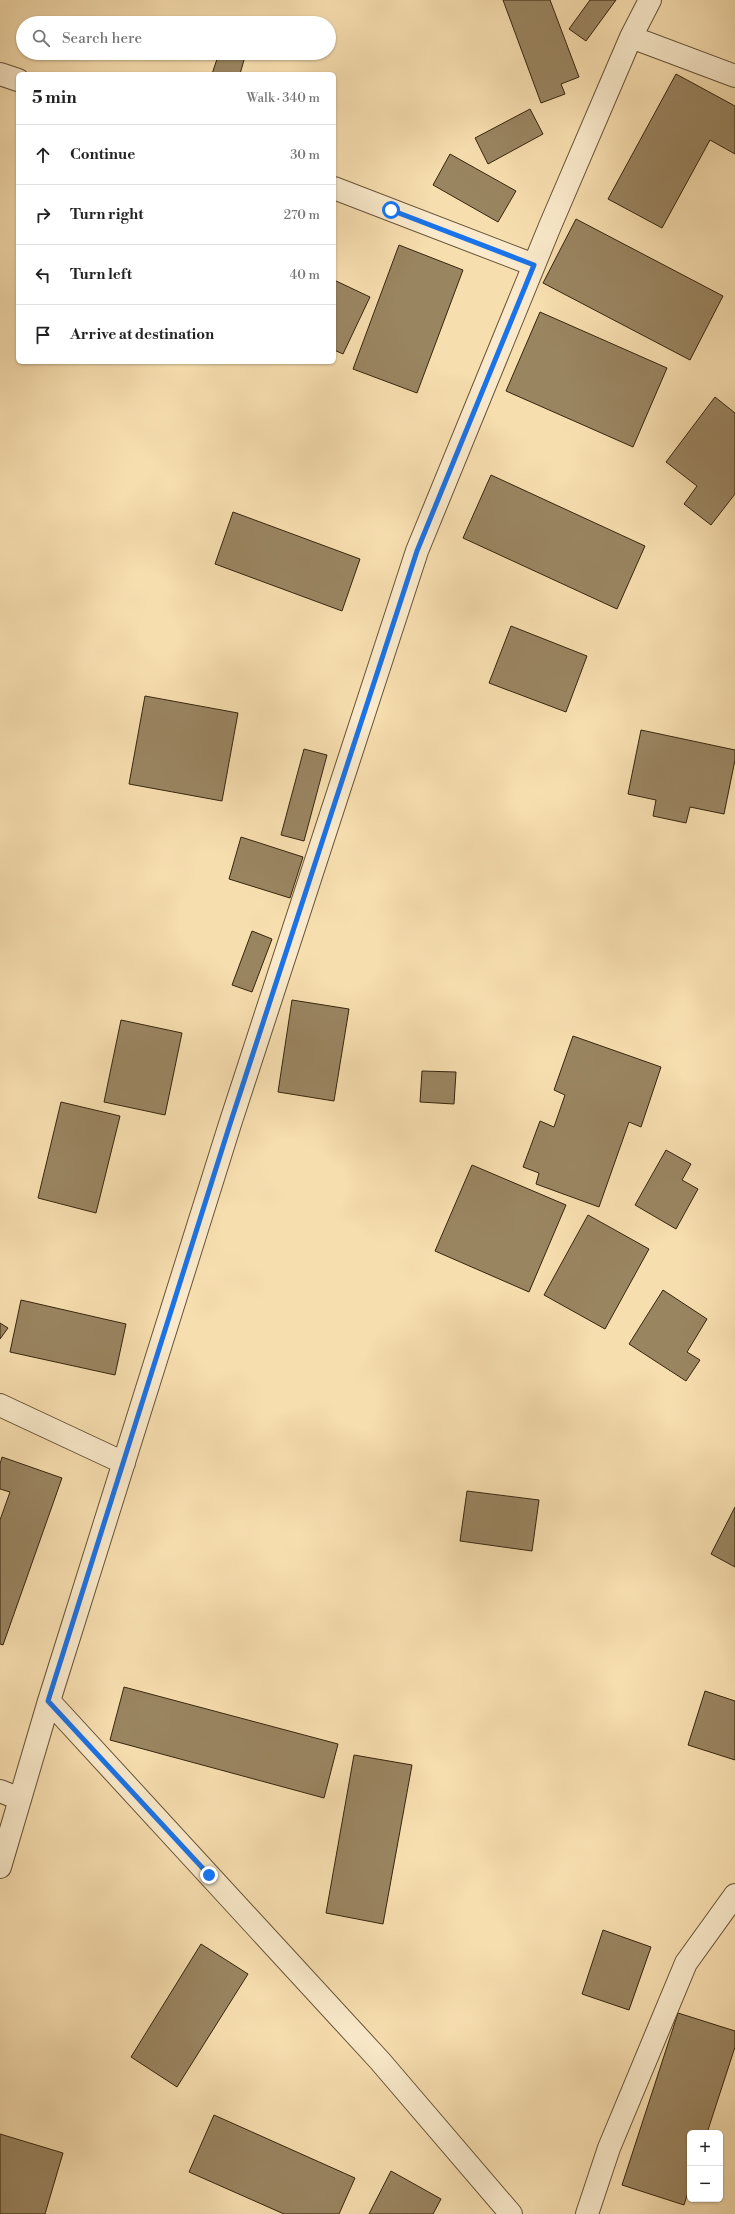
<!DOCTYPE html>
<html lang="en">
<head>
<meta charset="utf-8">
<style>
  body { margin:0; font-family:"Libre Bodoni",serif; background:#f2f2f2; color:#222 }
  .controls { position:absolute; right:12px; bottom:12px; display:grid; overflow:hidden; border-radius:6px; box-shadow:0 1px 3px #0004 }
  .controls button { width:36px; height:36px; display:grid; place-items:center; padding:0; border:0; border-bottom:1px solid #e0e0e0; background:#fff; color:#222; font:20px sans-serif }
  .stop { position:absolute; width:12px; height:12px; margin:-9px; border:3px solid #1a73e8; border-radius:50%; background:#fff }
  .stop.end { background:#1a73e8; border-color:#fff; box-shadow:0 1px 4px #0008 }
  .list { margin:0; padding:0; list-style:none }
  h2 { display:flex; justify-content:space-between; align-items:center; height:52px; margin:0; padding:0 16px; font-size:17px }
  h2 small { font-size:13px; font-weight:400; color:#767676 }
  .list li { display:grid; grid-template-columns:26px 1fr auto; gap:12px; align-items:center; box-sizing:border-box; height:60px; padding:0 16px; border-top:1px solid #e0e0e0 }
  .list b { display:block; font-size:15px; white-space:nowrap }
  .list em { font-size:13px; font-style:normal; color:#767676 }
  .icon { flex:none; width:22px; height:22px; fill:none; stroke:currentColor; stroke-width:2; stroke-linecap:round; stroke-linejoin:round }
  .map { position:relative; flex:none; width:735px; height:2214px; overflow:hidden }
  .search { position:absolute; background:#fff; box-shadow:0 1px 3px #0004; left:16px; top:16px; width:320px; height:44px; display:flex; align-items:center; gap:10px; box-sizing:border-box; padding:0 14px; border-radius:22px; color:#767676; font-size:15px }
  .panel { position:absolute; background:#fff; box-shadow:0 1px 3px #0004; left:16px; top:72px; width:320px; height:292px; border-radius:6px }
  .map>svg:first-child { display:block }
  .building { fill:#9a8561; stroke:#36250d }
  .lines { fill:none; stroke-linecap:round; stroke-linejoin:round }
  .minor-casing { stroke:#665336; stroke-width:24 }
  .minor { stroke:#faeacb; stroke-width:22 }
  .route { stroke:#1a73e8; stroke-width:5 }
</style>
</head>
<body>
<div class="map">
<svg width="735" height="2214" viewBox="0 0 735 2214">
  <rect width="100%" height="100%" fill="#f7deaf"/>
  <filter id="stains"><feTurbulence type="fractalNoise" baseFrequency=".005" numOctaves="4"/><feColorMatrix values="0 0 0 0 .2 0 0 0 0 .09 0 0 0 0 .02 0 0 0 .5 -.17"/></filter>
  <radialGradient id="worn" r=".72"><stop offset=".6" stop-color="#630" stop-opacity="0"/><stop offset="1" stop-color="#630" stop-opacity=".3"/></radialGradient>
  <!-- building -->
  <path class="building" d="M503 0H550L579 77 561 84 565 94 541 103Z
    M590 0H616L586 41 569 29Z
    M219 53H246L240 74H212Z
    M676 74 735 106V154L710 140 662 228 608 199Z
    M530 109 543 134 488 164 475 138Z
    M450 154 516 191 498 222 433 185Z
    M576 219 723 296 690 360 543 283Z
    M399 245 463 270 417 393 353 369Z
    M334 280 370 297 343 354 334 350Z
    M540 312 667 368 633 447 506 391Z
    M715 397 735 413V494L711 525 684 504 697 486 666 462Z
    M491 475 645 546 617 609 463 538Z
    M233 512 360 559 342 611 215 564Z
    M511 626 587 656 566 712 489 683Z
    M145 696 238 713 222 801 129 784Z
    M641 730 735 750V760L724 814 690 807 686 823 653 816 656 800 628 794Z
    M304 749 327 755 304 841 281 835Z
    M241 837 303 857 290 898 229 879Z
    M252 931 272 939 252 992 232 985Z
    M292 1000 349 1009 334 1101 278 1092Z
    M121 1020 182 1033 165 1115 104 1102Z
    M573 1036 661 1067 641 1127 629 1122 599 1207 536 1184 539 1173 523 1167 540 1121 554 1127 565 1095 554 1090Z
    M422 1071 456 1072 454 1104 420 1102Z
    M61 1102 120 1116 96 1213 38 1198Z
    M666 1150 691 1164 682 1180 698 1189 676 1229 635 1205Z
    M472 1165 566 1205 529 1292 435 1251Z
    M588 1215 649 1249 605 1329 544 1295Z
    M663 1290 707 1319 687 1352 700 1360 686 1381 629 1344Z
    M21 1300 126 1324 115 1375 10 1352Z
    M0 1323 8 1328 0 1339Z
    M2 1457 62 1478 3 1645 0 1644V1520L10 1492 0 1489V1464Z
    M467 1491 539 1500 532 1551 460 1541Z
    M735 1507V1567L711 1554Z
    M124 1687 338 1744 324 1798 110 1740Z
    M705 1691 735 1701V1760L688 1745Z
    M354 1755 412 1765 383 1924 326 1913Z
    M603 1930 651 1947 629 2010 582 1994Z
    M201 1944 248 1974 177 2087 131 2057Z
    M678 2013 735 2031V2047L707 2133H690V2186L684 2205 622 2185Z
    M214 2115 355 2178 339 2214H284L189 2172Z
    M0 2134 63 2153 45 2214H0Z
    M391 2171 441 2199 433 2214H369Z"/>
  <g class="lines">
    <!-- minor casing -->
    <g class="minor-casing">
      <path id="minor" d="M631 37 735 76
        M0 74 18 80
        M334 188 534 265
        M0 1405 124 1463
        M49 1701 380 2061 511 2214
        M0 1791 20 1799
        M0 1867 49 1701 230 1124 417 551 550 226 631 37 650 0
        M587 2214 609 2148 686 1963 735 1895"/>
    </g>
    <!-- minor -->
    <use href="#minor" class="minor"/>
  </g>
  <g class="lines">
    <!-- route -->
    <path class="route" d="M209 1875 48 1701 230 1124 417 551 534 265 391 210"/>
  </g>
  <rect width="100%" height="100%" filter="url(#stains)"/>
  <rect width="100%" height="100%" fill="url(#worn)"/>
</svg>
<div class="controls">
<button>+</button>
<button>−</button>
</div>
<div class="stop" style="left:391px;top:210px"></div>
<div class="stop end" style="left:209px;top:1875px"></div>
<div class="search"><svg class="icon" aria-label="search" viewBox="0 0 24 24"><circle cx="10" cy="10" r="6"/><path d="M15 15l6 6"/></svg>Search here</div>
<section class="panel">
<h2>5 min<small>Walk · 340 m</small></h2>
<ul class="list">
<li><svg class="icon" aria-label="ahead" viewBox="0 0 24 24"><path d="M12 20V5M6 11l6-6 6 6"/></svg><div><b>Continue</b></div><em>30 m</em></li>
<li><svg class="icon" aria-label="right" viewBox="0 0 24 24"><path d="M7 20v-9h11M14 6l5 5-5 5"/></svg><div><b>Turn right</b></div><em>270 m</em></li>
<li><svg class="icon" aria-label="left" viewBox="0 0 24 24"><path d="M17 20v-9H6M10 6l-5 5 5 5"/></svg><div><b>Turn left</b></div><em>40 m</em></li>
<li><svg class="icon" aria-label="arrive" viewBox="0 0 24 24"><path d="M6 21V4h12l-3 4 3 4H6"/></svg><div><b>Arrive at destination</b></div></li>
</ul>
</section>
</div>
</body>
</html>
